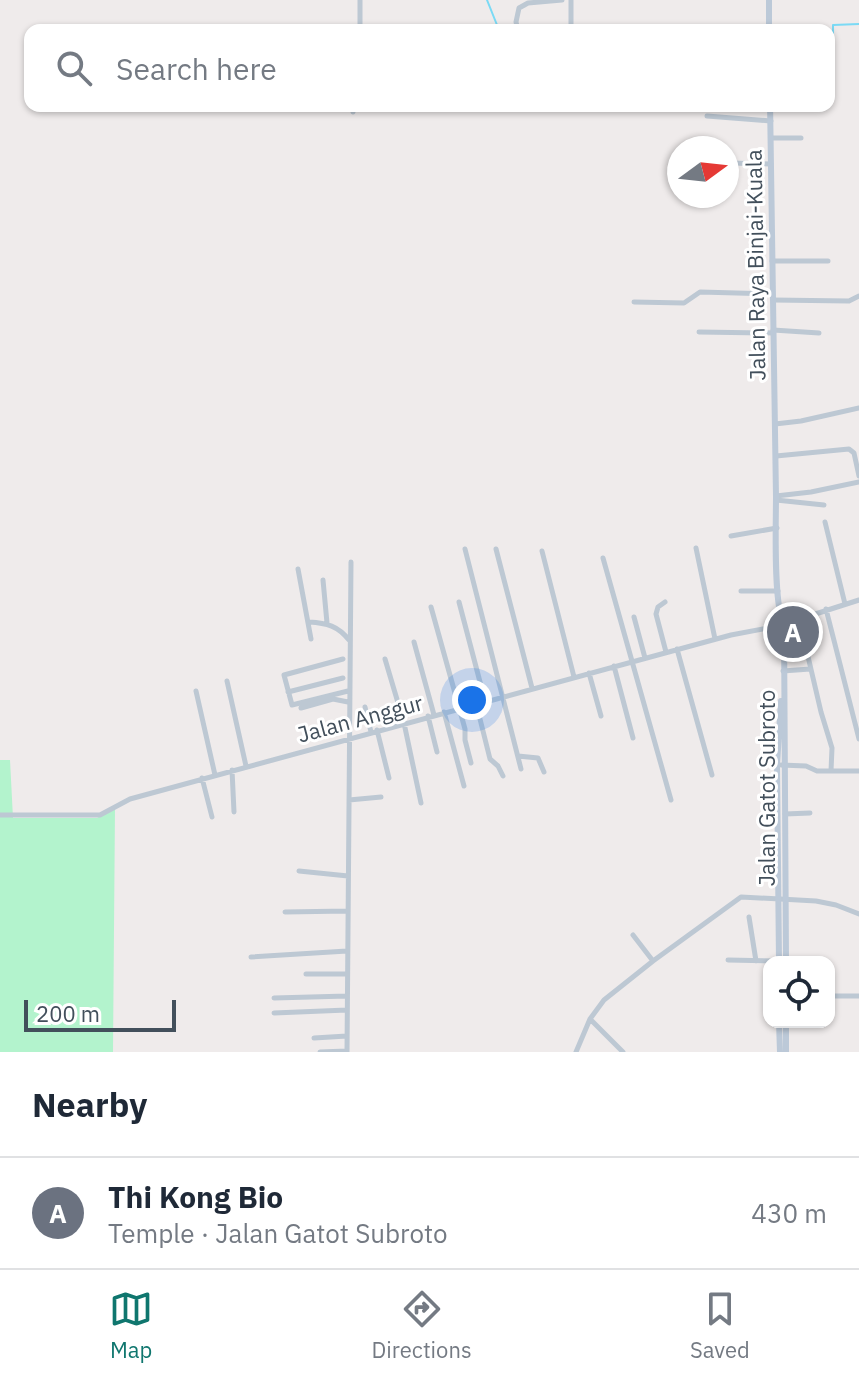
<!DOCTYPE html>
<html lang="en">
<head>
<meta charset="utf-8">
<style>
  body { margin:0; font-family:"IBM Plex Sans",sans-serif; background:#f2f2f3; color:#1f2937 }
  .controls { position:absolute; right:24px; bottom:24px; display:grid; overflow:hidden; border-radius:16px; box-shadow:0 2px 6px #0004 }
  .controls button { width:72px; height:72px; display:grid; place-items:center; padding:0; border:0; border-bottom:2px solid #e0e1e3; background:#fff; color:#1f2937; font:40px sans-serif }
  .compass { position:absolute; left:667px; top:136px; width:72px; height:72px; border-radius:50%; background:#fff; box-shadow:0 2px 6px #0004; rotate:75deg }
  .scale { position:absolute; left:24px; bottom:20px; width:152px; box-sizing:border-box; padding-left:8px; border:4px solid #424f5b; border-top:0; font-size:22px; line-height:28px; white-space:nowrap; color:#424f5b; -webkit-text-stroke:6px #fff; paint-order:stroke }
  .you { position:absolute; left:472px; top:700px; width:28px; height:28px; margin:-20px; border:6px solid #fff; border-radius:50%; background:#1a73e8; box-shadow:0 0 0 12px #1a73e833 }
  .badge { display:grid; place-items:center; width:52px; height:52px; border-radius:50%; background:#0f766e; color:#fff; font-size:26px; font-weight:700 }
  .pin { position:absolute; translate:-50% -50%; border:4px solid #fff; box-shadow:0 2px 8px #0006 }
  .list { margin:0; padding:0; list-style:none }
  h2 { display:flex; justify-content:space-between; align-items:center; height:104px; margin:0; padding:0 32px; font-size:34px }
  h2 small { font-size:26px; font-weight:400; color:#747a83 }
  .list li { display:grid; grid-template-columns:52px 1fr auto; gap:24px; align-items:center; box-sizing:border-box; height:112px; padding:0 32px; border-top:2px solid #e0e1e3 }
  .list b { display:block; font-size:30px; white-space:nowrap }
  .list p { margin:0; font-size:26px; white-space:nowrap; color:#747a83 }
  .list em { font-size:26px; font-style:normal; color:#747a83 }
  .icon { flex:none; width:44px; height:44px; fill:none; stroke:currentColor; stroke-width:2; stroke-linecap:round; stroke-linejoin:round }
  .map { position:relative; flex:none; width:859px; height:1052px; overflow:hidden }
  .search { position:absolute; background:#fff; box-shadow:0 2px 6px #0004; left:24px; right:24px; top:24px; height:88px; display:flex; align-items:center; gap:20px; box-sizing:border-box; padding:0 28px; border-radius:16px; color:#747a83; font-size:30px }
  .sheet { height:216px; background:#fff }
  nav { display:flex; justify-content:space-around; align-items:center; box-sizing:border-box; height:112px; border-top:2px solid #e0e1e3; background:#fff; font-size:22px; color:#747a83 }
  nav a { display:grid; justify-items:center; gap:4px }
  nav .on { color:#0f766e }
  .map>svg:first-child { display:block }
  .green { fill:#b3f3cd }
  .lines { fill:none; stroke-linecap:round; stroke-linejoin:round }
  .stream { stroke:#7bdaf5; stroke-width:2 }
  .street { stroke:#bdc8d3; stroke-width:5 }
  .secondary { stroke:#bcc9d8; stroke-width:6 }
  .labels { text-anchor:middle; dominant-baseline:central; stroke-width:6; stroke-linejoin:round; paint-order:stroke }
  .street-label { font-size:22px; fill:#424f5b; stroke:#fff }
</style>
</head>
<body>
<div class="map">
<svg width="859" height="1052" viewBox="0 0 859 1052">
  <rect width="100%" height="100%" fill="#efebeb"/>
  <!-- green -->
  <path class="green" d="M0 760H10L13 818H97L115 808 113 1052H0Z"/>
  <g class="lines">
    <!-- stream -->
    <path class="stream" d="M487 0 499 30
      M829 56 833 51V25L859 24"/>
    <!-- street -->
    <path class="street" d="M360 0V30
      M518 30 516 22 519 8 528 3 562 0
      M571 30V0
      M353 112 354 106
      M707 116 771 121
      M771 138H801
      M727 163 771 164
      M772 261H828
      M773 300 849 301 859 296
      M634 302 684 303 700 292 773 294
      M773 330 819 333
      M699 332 773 333
      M775 424 801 421 859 408
      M776 456 849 449 854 453 859 476
      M776 496 811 492 859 482
      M776 500 824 505
      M825 522 845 604
      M731 536 777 528
      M696 548 715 639
      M465 549 521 769
      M496 549 532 688
      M542 551 574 677
      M603 558 671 800
      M298 569 311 639
      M323 580 327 623
      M741 591H778
      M459 602 485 701
      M665 602 658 607 656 614 666 652
      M431 607 465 729V740L471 763
      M826 609 859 739
      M634 617 645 658
      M799 618 821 712 832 748 831 771
      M309 622C327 623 338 626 349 640
      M414 642 434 715
      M677 649 712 775
      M343 659 284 675 292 705 348 691
      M385 659 404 723 421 803
      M614 666 633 738
      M783 671 810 669
      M589 673 601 716
      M227 681 246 766
      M196 691 215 775
      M288 692 343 678
      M476 703 490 759 498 766 503 776
      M365 707 371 732
      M301 708 333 699 348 702
      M444 712 464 786
      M428 716 437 752
      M377 730 389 778
      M518 756 538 758 544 772
      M781 765 806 766 817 771H859
      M232 770 234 812
      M202 778 212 817
      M349 800 381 797
      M785 814 810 813
      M0 815H100L130 799 731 635 778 626 859 600
      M299 871 348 876
      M285 912 347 911
      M749 917 756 961
      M633 935 653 961
      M251 957 347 951
      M728 960 779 961
      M306 974H347
      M829 996H859
      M274 998 347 996
      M274 1013 347 1010
      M590 1019 623 1052
      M314 1038 347 1036
      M320 1052 347 1051
      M347 1052 351 562
      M576 1052 590 1019 604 1000 653 961 741 897 816 901 836 905 859 914"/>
    <!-- secondary -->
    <path class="secondary" d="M769 0V30
      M770 106C773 236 775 366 776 497 776 521 773 607 784 624L786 962
      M780 642 778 626 780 618
      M779 962 777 765 781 701
      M779 1022 780 1052
      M786 1022V1052"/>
  </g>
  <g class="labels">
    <!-- street labels -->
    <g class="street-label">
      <text transform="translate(755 265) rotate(-91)">Jalan Raya Binjai-Kuala</text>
      <text transform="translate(360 718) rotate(-15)">Jalan Anggur</text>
      <text transform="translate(766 788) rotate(-90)">Jalan Gatot Subroto</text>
    </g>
  </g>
</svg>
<div class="controls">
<button><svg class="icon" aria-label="locate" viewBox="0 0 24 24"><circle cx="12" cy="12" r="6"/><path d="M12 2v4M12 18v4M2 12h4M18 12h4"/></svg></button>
</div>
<svg class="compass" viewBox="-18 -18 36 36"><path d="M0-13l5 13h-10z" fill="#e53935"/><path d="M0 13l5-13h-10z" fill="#747a83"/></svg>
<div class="scale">200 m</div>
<div class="you"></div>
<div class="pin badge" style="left:793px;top:632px;background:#6b7280">A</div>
<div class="search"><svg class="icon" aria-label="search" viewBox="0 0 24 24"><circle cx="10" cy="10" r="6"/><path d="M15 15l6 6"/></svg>Search here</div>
</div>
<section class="sheet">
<h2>Nearby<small></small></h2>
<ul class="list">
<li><span class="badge" style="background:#6b7280">A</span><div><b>Thi Kong Bio</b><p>Temple · Jalan Gatot Subroto</p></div><em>430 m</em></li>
</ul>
</section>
<nav>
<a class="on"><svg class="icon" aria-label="map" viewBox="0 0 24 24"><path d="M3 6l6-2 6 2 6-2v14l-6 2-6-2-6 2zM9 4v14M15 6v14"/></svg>Map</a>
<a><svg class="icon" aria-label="directions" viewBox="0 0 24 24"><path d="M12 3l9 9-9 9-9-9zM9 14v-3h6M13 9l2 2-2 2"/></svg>Directions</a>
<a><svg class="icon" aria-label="saved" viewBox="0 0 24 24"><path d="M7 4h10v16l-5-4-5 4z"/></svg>Saved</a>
</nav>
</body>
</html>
